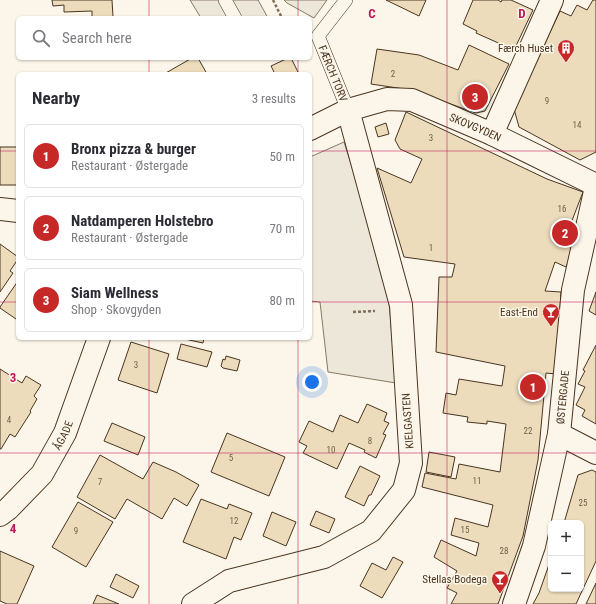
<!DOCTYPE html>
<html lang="en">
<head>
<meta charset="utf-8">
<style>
  body { margin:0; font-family:"Roboto Condensed",sans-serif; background:#f7f7f7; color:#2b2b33 }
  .controls { position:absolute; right:12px; bottom:12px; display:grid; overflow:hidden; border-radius:6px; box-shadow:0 1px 3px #0004 }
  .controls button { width:36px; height:36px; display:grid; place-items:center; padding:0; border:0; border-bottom:1px solid #e1e1e2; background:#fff; color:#2b2b33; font:20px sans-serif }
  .you { position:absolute; left:312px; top:382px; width:14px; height:14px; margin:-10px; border:3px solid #fff; border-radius:50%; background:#1a73e8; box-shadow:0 0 0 6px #1a73e833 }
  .badge { display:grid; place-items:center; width:26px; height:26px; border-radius:50%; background:#c62828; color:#fff; font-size:13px; font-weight:700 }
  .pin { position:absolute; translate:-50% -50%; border:2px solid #fff; box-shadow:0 1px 4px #0006 }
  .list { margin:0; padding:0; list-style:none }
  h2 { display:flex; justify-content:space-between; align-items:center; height:52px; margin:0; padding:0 16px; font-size:17px }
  h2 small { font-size:13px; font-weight:400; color:#7c7c81 }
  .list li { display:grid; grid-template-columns:26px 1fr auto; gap:12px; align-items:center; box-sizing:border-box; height:64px; margin:0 8px 8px; padding:0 8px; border:1px solid #e1e1e2; border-radius:6px }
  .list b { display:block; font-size:15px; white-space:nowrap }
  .list p { margin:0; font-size:13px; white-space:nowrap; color:#7c7c81 }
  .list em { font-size:13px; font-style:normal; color:#7c7c81 }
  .icon { flex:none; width:22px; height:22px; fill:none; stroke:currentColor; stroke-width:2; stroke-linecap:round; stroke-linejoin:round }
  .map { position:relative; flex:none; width:596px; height:604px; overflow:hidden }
  .search { position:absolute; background:#fff; box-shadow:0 1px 3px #0004; left:16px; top:16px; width:296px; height:44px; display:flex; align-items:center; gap:10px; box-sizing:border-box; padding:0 14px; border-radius:6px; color:#7c7c81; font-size:15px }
  .panel { position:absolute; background:#fff; box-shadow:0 1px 3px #0004; left:16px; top:72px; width:296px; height:268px; border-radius:6px }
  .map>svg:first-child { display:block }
  .parking { fill:#ede7d9; stroke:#887966 }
  .building { fill:#ecdcbc; stroke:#4a3520 }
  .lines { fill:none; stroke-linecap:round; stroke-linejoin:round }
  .lane-casing { stroke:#4a3520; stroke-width:14 }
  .street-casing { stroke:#4a3520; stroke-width:24 }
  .path { stroke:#7f6f5c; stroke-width:2.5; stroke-dasharray:3 2; stroke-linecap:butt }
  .lane { stroke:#fbf6e9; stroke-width:13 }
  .street { stroke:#fbf6e9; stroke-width:22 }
  .grid { fill:none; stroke:#c2185b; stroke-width:1; stroke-opacity:0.55 }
  .labels { text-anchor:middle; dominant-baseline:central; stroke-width:3; stroke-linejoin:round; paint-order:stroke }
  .number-label { font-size:9px; fill:#725f47 }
  .poi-label { font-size:11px; fill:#4a3520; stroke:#fbf6e9; text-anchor:end }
  .street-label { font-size:11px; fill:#4a3520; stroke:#fbf6e9 }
  .grid-label { font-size:13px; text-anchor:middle; font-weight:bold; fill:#c2185b; stroke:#fbf6e9; stroke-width:3; stroke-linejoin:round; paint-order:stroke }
</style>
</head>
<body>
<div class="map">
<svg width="596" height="604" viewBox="0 0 596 604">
  <rect width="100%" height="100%" fill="#fbf6e9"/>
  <!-- parking -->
  <path class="parking" d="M190 0H258L268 18H201Z
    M284 0H327L314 18 287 3Z
    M344 142 375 239 388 291 396 383 328 372 320 302 310 301V157Z"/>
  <!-- building -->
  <path class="building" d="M52 0H112L113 17 92 18V11L64 12V5L53 6Z
    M386 0H426L419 16Z
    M473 0H498L501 2 502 0H511L533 10 514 50 476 33 477 31 463 24Z
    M593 0H596V152L580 160 519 127 514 109 560 11 571 16 577 5 587 10Z
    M469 45 509 64 485 111 476 113 411 90 371 84 377 49 419 55 458 70Z
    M192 58H198L207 74H164Z
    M288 58H291L299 74H275L271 66Z
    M17 107H18V142H17Z
    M406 112 547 179 583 192 566 236 577 240 566 267 555 262 545 291 561 292 556 374 546 373 538 460 523 536 498 604H451L457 593 447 588 457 571 434 557 441 540 476 556 479 543 451 535 455 518 488 527 493 505 422 487 425 473 456 479 459 464 500 472 506 424 487 421V424L467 422 468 417 443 413 446 393 456 395 459 379 502 386 505 366 436 352 439 277H452L455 264 404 257 377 168 411 183 422 159 400 149 395 140Z
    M386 123 389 134 378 137 375 127Z
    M0 147H18V185H0Z
    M0 244 18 257V259L10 271 13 273 0 292Z
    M18 281V316L16 319 0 308V307Z
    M596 292V315L589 311Z
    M180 338H204L203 343Z
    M131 342 169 354 157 393 118 380Z
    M181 344 212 352 207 367 177 359Z
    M596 345V424L582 416 585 410 576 405 585 387 578 384 585 371 583 370Z
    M226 356 240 360 237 371 223 368 221 366 223 359 225 360Z
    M0 369 22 383 26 376 41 385 34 396 37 399 30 411 31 412 15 437 10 434 1 449H0Z
    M367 404 387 413 384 421 389 423 383 434 386 435 376 458 364 452 365 450 349 443 337 469 303 453 307 446 299 442 309 421 333 432 340 415 358 423Z
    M112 423 145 437 138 455 104 441Z
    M227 433 285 457 269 496 211 472Z
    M429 452 455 457 451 477 426 472Z
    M100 455 143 479 153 462 176 472 199 485 187 506 174 498 162 519 127 499 115 519 77 497Z
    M360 466 380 476 371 495H369L364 506 345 497Z
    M592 470 596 472V561L576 604H533L539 593 551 559V589H581V523H564L578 475Z
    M201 499 227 509 229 504 252 513 241 540 234 537 226 559 183 542Z
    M78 502 113 522 86 567 52 547Z
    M316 511 335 519 329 533 310 525Z
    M272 512 296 522 286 546 263 536Z
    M0 551 34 566 17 604H7L0 601Z
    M393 557 403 562 382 598 360 586 372 563 386 570Z
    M116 574 139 586 133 598 110 587Z
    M596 583V604H586Z
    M97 595 119 604H93Z"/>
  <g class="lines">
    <!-- lane casing -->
    <g class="lane-casing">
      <g id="lane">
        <path d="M225 0 235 18"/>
        <path id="s1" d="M346 0 318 36 348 110"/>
      </g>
    </g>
    <!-- street casing -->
    <g class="street-casing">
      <g id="street">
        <path id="s2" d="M310 129 348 110 387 99 412 100 492 134 596 185"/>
        <path d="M492 134 552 0"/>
        <path d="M0 209 18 211"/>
        <path d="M559 434 596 453"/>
        <path id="s3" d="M0 515 8 509 42 474 65 433 99 338"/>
        <path d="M193 604 229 581 324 557 371 531 404 490 411 463 401 305 348 110"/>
        <path id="s4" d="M514 604 534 546 559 434 573 290 596 187"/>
      </g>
    </g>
    <!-- path -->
    <path class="path" d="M273 0 282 18
      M353 312 375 311"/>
    <!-- lane -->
    <use href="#lane" class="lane"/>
    <!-- street -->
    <use href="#street" class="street"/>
  </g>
  <!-- grid -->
  <path class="grid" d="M149 0V18M298 0V18M447 0V604M149 58V74M298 58V74M0 151H18M310 151H596M0 302H18M310 302H596M149 338V604M298 338V604M0 453H596"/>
  <!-- icons -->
  <defs>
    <g id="building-pin" transform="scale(0.9)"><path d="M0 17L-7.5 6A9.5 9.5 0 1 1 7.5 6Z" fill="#c62828" stroke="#fbf6e9"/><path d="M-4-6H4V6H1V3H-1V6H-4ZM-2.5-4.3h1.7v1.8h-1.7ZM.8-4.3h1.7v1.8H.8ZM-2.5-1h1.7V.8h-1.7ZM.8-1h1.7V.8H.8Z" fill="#fff"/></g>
    <g id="bar-pin" transform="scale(0.9)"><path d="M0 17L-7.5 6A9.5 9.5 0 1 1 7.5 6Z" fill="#c62828" stroke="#fbf6e9"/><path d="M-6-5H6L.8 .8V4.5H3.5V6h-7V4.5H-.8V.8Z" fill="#fff"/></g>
  </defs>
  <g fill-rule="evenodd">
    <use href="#building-pin" x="566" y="48"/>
    <use href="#bar-pin" x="551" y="312"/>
    <use href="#bar-pin" x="500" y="579"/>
  </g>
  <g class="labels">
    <!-- number labels -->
    <g class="number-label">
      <text x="393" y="74">2</text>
      <text x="547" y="101">9</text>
      <text x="577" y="125">14</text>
      <text x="431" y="138">3</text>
      <text x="562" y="209">16</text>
      <text x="431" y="248">1</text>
      <text x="136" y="365">3</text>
      <text x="9" y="420">4</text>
      <text x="528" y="431">22</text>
      <text x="370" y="441">8</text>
      <text x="331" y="450">10</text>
      <text x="231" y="458">5</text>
      <text x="477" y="481">11</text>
      <text x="100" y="482">7</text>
      <text x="583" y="503">25</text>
      <text x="234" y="521">12</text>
      <text x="465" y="530">15</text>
      <text x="76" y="531">9</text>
      <text x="504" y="551">28</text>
    </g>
    <!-- poi labels -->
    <g class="poi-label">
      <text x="553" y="48">Færch Huset</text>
      <text x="538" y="312">East-End</text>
      <text x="487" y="579">Stellas Bodega</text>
    </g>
    <!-- street labels -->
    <g class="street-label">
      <text stroke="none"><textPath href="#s1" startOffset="86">FÆRCH TORV</textPath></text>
      <text stroke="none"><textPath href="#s2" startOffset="177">SKOVGYDEN</textPath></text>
      <text stroke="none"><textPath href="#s4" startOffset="213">ØSTERGADE</textPath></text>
      <text transform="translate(408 421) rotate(-94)">KIELGASTEN</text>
      <text stroke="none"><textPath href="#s3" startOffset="103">ÅGADE</textPath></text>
    </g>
  </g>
  <g class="grid-label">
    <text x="372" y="18">C</text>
    <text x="522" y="18">D</text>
    <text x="13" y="382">3</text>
    <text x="13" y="533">4</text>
  </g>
</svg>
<div class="controls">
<button>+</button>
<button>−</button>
</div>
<div class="you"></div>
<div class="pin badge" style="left:533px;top:387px">1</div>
<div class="pin badge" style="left:565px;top:233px">2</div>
<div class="pin badge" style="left:475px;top:97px">3</div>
<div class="search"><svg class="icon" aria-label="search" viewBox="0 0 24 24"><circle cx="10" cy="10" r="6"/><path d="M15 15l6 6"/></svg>Search here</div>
<section class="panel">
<h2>Nearby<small>3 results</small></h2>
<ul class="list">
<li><span class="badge">1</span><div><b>Bronx pizza &amp; burger</b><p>Restaurant · Østergade</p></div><em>50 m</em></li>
<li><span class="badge">2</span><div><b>Natdamperen Holstebro</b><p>Restaurant · Østergade</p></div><em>70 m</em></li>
<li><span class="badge">3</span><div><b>Siam Wellness</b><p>Shop · Skovgyden</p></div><em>80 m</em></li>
</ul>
</section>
</div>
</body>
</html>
